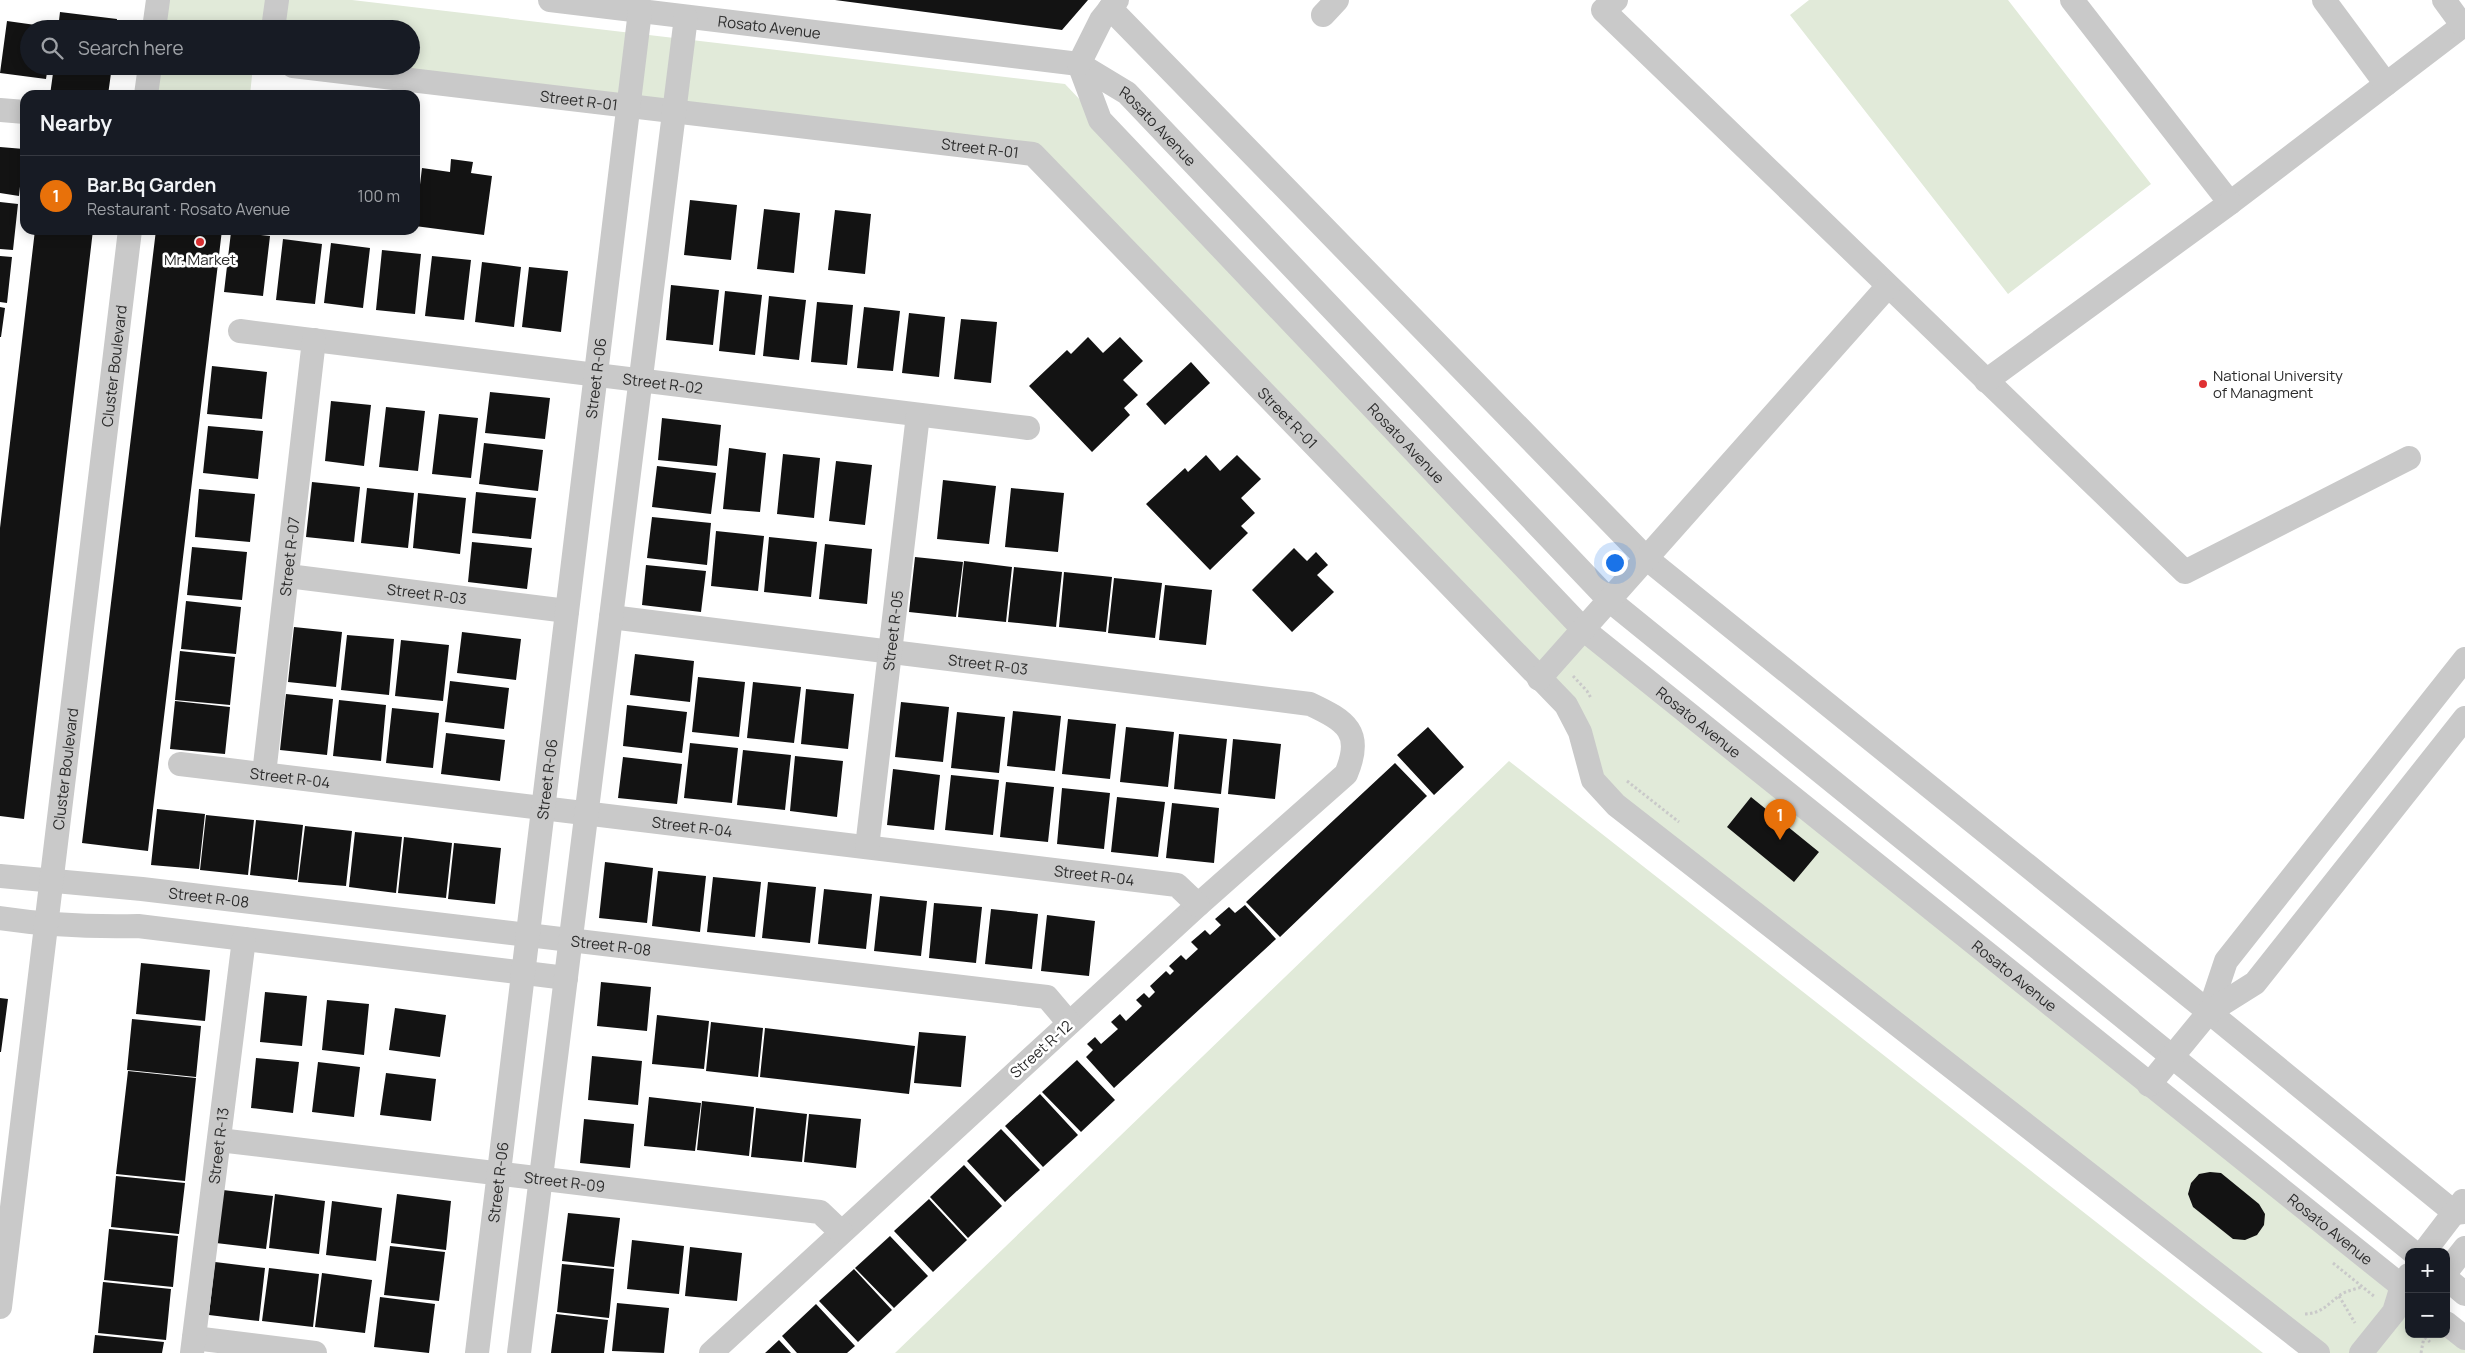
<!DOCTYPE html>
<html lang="en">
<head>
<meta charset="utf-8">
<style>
  body { margin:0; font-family:Manrope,sans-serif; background:#242831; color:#f1f3f6 }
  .controls { position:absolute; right:15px; bottom:15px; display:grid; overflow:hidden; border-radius:10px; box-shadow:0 2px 12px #0003 }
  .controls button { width:45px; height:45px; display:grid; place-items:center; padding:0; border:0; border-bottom:1px solid #363941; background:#171b24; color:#f1f3f6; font:25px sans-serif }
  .you { position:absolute; left:1614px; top:562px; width:18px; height:18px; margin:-12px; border:4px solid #fff; border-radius:50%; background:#1a73e8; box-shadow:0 0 0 8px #1a73e833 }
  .badge { display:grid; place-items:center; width:32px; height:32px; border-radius:50%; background:#1a73e8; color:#fff; font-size:16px; font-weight:700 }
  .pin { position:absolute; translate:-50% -41px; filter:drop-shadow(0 1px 2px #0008) }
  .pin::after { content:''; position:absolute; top:26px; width:18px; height:15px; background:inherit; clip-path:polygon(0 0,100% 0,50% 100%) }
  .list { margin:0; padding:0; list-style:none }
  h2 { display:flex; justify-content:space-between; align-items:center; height:65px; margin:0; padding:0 20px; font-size:21px }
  h2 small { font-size:16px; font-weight:400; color:#9ea1a6 }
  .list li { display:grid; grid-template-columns:32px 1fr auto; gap:15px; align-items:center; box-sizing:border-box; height:80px; padding:0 20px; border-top:1px solid #363941 }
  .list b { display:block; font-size:19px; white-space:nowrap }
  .list p { margin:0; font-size:16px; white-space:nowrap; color:#9ea1a6 }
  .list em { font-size:16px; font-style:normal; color:#9ea1a6 }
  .icon { flex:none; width:28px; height:28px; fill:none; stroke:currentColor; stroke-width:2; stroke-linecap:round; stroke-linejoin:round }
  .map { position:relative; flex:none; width:2465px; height:1353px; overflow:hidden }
  .search { position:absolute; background:#171b24; box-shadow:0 2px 12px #0003; left:20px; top:20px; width:400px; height:55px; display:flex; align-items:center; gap:12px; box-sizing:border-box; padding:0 18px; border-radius:28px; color:#9ea1a6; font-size:19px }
  .panel { position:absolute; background:#171b24; box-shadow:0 2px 12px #0003; left:20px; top:90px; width:400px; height:145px; border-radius:15px }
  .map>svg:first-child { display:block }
  .green { fill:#e1ead9 }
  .building { fill:#131313 }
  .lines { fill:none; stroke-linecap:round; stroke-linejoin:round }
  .path { stroke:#c9c9c9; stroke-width:3; stroke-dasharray:2.5 2.5; stroke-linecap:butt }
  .minor { stroke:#c9c9c9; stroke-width:24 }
  .poi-dot { fill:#e03133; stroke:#fff; stroke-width:2 }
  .labels { text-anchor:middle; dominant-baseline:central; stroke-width:5; stroke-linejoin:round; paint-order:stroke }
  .street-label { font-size:15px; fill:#2c2c2c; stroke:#fff }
  .poi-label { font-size:15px; fill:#2c2c2c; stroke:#fff }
</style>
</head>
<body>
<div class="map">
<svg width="2465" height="1353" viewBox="0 0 2465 1353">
  <rect width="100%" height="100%" fill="#fff"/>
  <!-- green -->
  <path class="green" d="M158 0H352L1065 84 1583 629 2409 1292V1334H2446L2465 1338V1353H2318L1616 805 1580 732 1033 154 293 66H411V29H154Z
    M1809 0H2008L2151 184 2008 294 1790 15Z
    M150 66H253L250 95H146Z
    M1509 761 2263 1353H895Z"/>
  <!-- building -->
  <path class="building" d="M835 0H1088L1062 30Z
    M60 12 117 19 116 29H58Z
    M7 21 57 28 29 29V66H48L46 79 0 73Z
    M54 66H112L108 95H50Z
    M0 147 24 149 19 196 0 193Z
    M451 159 473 162 471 173 492 176 484 235 415 226 422 168 450 172Z
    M690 200 737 205 731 260 684 255Z
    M0 202 18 204 13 250 0 249Z
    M764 209 800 213 794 273 757 269Z
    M835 210 871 214 865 274 828 270Z
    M35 230H93L24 819 0 816V528Z
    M156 230H222L148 851 82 843Z
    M231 232 270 236 263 296 224 292Z
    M283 239 322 244 315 304 276 300Z
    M331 243 370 248 363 308 324 303Z
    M382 250 421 254 415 314 376 310Z
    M0 256 12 257 7 303 0 302Z
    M432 256 471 260 464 320 425 316Z
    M482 262 521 267 514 327 475 322Z
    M529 267 568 271 561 332 522 327Z
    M671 285 719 290 713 345 666 340Z
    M725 291 762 295 755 355 719 351Z
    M769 296 806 300 799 360 763 356Z
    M817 302 853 305 847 365 811 362Z
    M0 307 5 308 1 337H0Z
    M864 307 900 311 893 371 857 368Z
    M909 313 945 317 939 377 902 373Z
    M961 319 997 322 991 383 954 379Z
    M1088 337 1103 353 1120 337 1143 361 1123 380 1138 395 1124 408 1130 415 1092 452 1029 386 1067 350 1071 354Z
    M1191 362 1210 383 1165 425 1146 404Z
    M212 366 267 372 262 419 207 414Z
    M490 392 550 398 545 439 485 433Z
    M331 401 371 405 364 466 325 461Z
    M386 407 425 411 418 471 379 467Z
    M439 414 478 418 471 478 432 474Z
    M662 418 721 425 717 466 658 460Z
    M208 426 263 431 258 479 203 473Z
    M484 443 543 450 538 491 479 484Z
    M729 448 766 453 760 512 723 509Z
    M783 454 820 458 814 518 777 514Z
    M1206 455 1220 471 1237 455 1261 479 1241 498 1255 513 1241 526 1248 533 1210 570 1146 504 1185 468 1188 472Z
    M836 461 872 465 865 525 829 521Z
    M657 466 716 473 711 514 652 507Z
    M943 480 996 486 989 544 937 539Z
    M312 482 360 487 354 542 306 537Z
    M367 488 414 493 408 548 361 543Z
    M1011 488 1064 493 1058 552 1005 547Z
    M199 489 255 494 250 542 195 537Z
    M476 492 536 498 531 539 472 533Z
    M418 493 466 498 460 554 413 548Z
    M652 517 711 523 707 565 647 558Z
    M716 531 764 536 758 591 711 586Z
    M769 537 817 542 811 597 764 592Z
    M472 542 532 548 527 589 468 582Z
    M825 544 872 549 867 604 819 599Z
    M192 547 247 552 242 600 187 595Z
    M1294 548 1307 561 1316 552 1328 565 1317 575 1334 592 1292 632 1252 590Z
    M915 557 963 562 956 617 909 612Z
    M964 561 1012 567 1006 622 958 617Z
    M646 565 706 571 701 612 642 605Z
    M1014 567 1062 572 1056 627 1008 622Z
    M1064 572 1112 577 1106 632 1059 627Z
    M1114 578 1162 583 1155 638 1108 633Z
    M1165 585 1212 590 1206 645 1159 640Z
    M186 601 241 607 236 654 181 649Z
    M294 627 342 632 336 687 288 682Z
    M462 632 521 639 516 680 457 673Z
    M347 635 394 639 389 695 341 690Z
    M401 640 449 645 443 701 395 696Z
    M180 651 235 657 230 705 175 700Z
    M635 654 694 661 690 702 630 695Z
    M698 677 745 682 739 737 692 732Z
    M450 681 509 688 504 729 445 722Z
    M753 682 801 687 794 743 747 738Z
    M806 689 854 694 848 749 801 744Z
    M286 694 333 699 327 755 280 750Z
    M339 700 386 705 381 761 333 756Z
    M175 701 230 707 225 754 170 749Z
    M901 702 949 707 943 762 895 757Z
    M627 705 687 712 682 753 623 746Z
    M392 708 439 713 433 768 386 763Z
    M1013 711 1061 716 1055 771 1007 766Z
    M957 712 1005 717 999 773 951 768Z
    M1068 719 1116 724 1110 779 1062 774Z
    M1126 727 1174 732 1168 787 1120 782Z
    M1428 727 1464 767 1434 795 1397 755Z
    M446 733 505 740 500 781 441 774Z
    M1179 734 1227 739 1221 794 1174 789Z
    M1233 739 1281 744 1275 799 1228 794Z
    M690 743 738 748 732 803 684 798Z
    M743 750 791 755 785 810 737 805Z
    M795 756 843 761 837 817 790 811Z
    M623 757 682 764 677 804 618 798Z
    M1395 763 1427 796 1280 937 1246 902Z
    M893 769 940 775 934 830 887 825Z
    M951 775 999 780 993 835 945 830Z
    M1006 782 1054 787 1048 842 1000 837Z
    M1062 788 1110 793 1104 849 1057 844Z
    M1117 797 1165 802 1158 857 1111 852Z
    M1751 797 1819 852 1794 882 1727 827Z
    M1172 803 1219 808 1214 863 1166 858Z
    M157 809 205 814 199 869 151 865Z
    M206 815 254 820 248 875 200 870Z
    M256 820 303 825 297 880 250 875Z
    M305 826 352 831 346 886 298 882Z
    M355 832 402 837 396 893 349 887Z
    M404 837 452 843 446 898 398 893Z
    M454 843 501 848 495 904 448 899Z
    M605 862 653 868 647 923 599 918Z
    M658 871 706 876 700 932 652 926Z
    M713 877 761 882 755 937 707 932Z
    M768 882 816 887 810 943 762 938Z
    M824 889 872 894 866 949 818 944Z
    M880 896 927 901 921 956 874 951Z
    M934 903 982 907 976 963 929 958Z
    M1245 905 1276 939 1114 1088 1086 1057 1093 1050 1087 1044 1095 1037 1101 1044 1118 1029 1111 1022 1120 1014 1126 1021 1142 1006 1136 1000 1144 993 1149 998 1155 992 1150 986 1166 971 1170 975 1174 971 1169 966 1181 955 1186 960 1198 949 1191 942 1205 930 1210 935 1221 925 1215 919 1229 907 1235 913Z
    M991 909 1038 914 1032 969 985 964Z
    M1047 915 1095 921 1089 976 1041 971Z
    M141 963 210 970 205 1021 136 1014Z
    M601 982 651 987 647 1031 597 1026Z
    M265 992 307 996 302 1046 260 1042Z
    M0 998 8 999 1 1052H0Z
    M327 1000 369 1004 364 1055 322 1050Z
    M395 1008 446 1015 440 1057 389 1050Z
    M657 1015 709 1021 704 1069 652 1064Z
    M132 1019 201 1026 196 1077 127 1070Z
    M711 1022 763 1028 758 1077 706 1071Z
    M765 1028 915 1046 909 1094 760 1077Z
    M919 1032 966 1036 961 1087 914 1083Z
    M592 1056 642 1061 638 1105 588 1100Z
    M256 1058 299 1062 293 1113 251 1108Z
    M1077 1060 1115 1100 1081 1132 1042 1092Z
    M318 1062 360 1067 354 1117 312 1112Z
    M128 1071 196 1078 185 1181 116 1174Z
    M386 1073 436 1079 431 1121 380 1115Z
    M1040 1094 1078 1135 1043 1167 1005 1126Z
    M649 1097 701 1103 695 1151 644 1146Z
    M702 1101 754 1107 749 1156 697 1150Z
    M756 1108 807 1114 802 1162 751 1157Z
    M809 1114 861 1119 856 1168 804 1162Z
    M584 1119 634 1124 630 1168 580 1163Z
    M1001 1129 1040 1170 1005 1202 967 1161Z
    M964 1165 1002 1206 968 1238 930 1197Z
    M2210 1172 2221 1173 2259 1204 2265 1214 2264 1225 2257 1235 2245 1240 2233 1239 2193 1207 2188 1194 2191 1183 2199 1174Z
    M116 1176 185 1183 179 1234 111 1227Z
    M223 1190 273 1196 266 1249 216 1243Z
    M275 1194 325 1201 319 1254 269 1248Z
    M397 1194 451 1201 446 1250 391 1243Z
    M929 1199 967 1240 933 1272 894 1231Z
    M332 1201 382 1208 376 1261 326 1255Z
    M568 1213 620 1218 614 1267 562 1261Z
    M109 1229 178 1236 173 1287 104 1280Z
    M890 1236 928 1276 894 1308 855 1268Z
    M632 1240 684 1246 679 1294 627 1289Z
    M390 1246 445 1252 439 1301 384 1295Z
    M690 1247 742 1253 737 1301 685 1296Z
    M215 1262 265 1268 259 1321 209 1315Z
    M562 1264 614 1269 609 1318 557 1312Z
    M269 1268 319 1274 313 1327 262 1321Z
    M854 1269 892 1310 858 1342 819 1301Z
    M322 1273 372 1280 365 1333 315 1327Z
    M103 1282 171 1289 166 1340 98 1333Z
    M380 1297 435 1304 429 1353 374 1347Z
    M617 1303 669 1308 664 1353 612 1351Z
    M816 1304 855 1346 847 1353H797L782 1336Z
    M556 1314 608 1320 604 1353H551Z
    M95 1335 164 1342 162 1353H93Z
    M779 1340 791 1353H765Z"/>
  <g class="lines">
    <!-- path -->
    <path class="path" d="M1573 676 1587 691 1591 698
      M1627 781 1679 822
      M2333 1263 2375 1297
      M2339 1296 2355 1323
      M2305 1314C2322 1313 2327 1305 2340 1295 2346 1291 2355 1289 2362 1287
      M2421 1334 2430 1342
      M2421 1353 2424 1337"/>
    <!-- minor -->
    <g class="minor">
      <path id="s1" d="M550 0 1079 64 1127 93 1609 600 2413 1252"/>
      <path d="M1616 0 1603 10 2185 572 2409 458"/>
      <path d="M2072 0 2230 203 2465 24"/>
      <path d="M2324 0 2386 84"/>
      <path d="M2444 0 2463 26"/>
      <path d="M1110 8 1646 558 2209 1012 2455 1213 2465 1212"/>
      <path d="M1323 15 1337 0"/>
      <path d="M154 29 158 0"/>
      <path d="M273 29 277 0"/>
      <path id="s2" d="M1079 64 1100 120 1583 629 2409 1292"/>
      <path d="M1079 64 1101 20 1117 0"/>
      <path id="s3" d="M293 66 1033 154 1566 705 1580 732 1593 780 1616 805 2318 1353"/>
      <path d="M146 95 150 66"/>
      <path d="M0 110 25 112"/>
      <path id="s4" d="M240 331 1028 428"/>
      <path d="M1986 381 2230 203"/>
      <path id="s5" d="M288 576 567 611"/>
      <path id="s6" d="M611 617 1310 704C1346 721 1364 732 1346 774L1198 905 711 1353"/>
      <path d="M1539 679 1888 286"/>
      <path id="s7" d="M180 764 1177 885 1198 905"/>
      <path id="s8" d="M264 774 314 340"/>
      <path id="s9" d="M867 847 918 415"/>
      <path id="s10" d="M0 876 142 889 1047 997 1069 1023"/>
      <path d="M0 918C46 925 91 927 138 926L566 978"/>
      <path d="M2209 1012 2226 961 2465 659"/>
      <path d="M2149 1085 2209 1012 2255 983 2465 718"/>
      <path id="s11" d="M219 1140 820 1212 841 1232"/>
      <path d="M2424 1252 2463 1201"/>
      <path d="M2446 1272 2465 1248"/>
      <path d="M2446 1278 2465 1294"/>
      <path id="s12" d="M0 1307 130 230"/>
      <path d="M2446 1323 2465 1338"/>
      <path d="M194 1338 315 1353"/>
      <path id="s13" d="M192 1353 244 939"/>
      <path id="s14" d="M477 1353 640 11"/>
      <path d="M519 1353 686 17"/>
      <path d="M2361 1353 2394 1312 2402 1286 2409 1275"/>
    </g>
  </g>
  <!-- markers -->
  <g class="poi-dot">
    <circle cx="200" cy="242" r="5"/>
    <circle cx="2203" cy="384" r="5"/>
  </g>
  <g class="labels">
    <!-- street labels -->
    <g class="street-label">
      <text stroke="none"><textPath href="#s1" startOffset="221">Rosato Avenue</textPath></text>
      <text stroke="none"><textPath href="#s3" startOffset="288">Street R-01</textPath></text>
      <text stroke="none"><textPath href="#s1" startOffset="634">Rosato Avenue</textPath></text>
      <text stroke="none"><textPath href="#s3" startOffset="692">Street R-01</textPath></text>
      <text stroke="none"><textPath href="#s12" startOffset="948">Cluster Boulevard</textPath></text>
      <text stroke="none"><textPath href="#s14" startOffset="982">Street R-06</textPath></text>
      <text stroke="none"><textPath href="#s4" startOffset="426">Street R-02</textPath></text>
      <text stroke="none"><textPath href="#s3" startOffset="1112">Street R-01</textPath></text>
      <text stroke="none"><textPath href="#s2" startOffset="505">Rosato Avenue</textPath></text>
      <text stroke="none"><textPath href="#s8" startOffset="219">Street R-07</textPath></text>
      <text stroke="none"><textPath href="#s5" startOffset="140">Street R-03</textPath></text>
      <text stroke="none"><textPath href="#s9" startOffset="218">Street R-05</textPath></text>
      <text stroke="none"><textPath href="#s6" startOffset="380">Street R-03</textPath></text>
      <text stroke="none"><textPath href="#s2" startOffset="910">Rosato Avenue</textPath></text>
      <text stroke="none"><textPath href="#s12" startOffset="542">Cluster Boulevard</textPath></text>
      <text stroke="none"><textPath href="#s7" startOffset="111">Street R-04</textPath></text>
      <text stroke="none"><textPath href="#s14" startOffset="578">Street R-06</textPath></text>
      <text stroke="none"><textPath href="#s7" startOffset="516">Street R-04</textPath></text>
      <text stroke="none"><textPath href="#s7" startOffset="921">Street R-04</textPath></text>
      <text stroke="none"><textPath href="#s10" startOffset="210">Street R-08</textPath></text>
      <text stroke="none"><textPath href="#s10" startOffset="615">Street R-08</textPath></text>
      <text stroke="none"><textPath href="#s2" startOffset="1315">Rosato Avenue</textPath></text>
      <text transform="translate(1041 1049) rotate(-42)">Street R-12</text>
      <text stroke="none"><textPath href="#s13" startOffset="209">Street R-13</textPath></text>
      <text stroke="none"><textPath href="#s11" startOffset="348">Street R-09</textPath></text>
      <text stroke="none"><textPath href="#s14" startOffset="172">Street R-06</textPath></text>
      <text stroke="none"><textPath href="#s2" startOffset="1720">Rosato Avenue</textPath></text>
    </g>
    <!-- poi labels -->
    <g class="poi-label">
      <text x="200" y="259">Mr. Market</text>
      <text x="2213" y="375" text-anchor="start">National University<tspan x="2213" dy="17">of Managment</tspan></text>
    </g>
  </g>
</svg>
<div class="controls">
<button>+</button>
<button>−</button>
</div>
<div class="you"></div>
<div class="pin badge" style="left:1780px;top:840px;background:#e8710a">1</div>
<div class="search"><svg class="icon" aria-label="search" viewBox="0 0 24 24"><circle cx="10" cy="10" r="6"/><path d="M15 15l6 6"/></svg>Search here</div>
<section class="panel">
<h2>Nearby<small></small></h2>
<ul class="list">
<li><span class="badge" style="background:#e8710a">1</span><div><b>Bar.Bq Garden</b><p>Restaurant · Rosato Avenue</p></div><em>100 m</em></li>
</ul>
</section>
</div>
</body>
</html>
